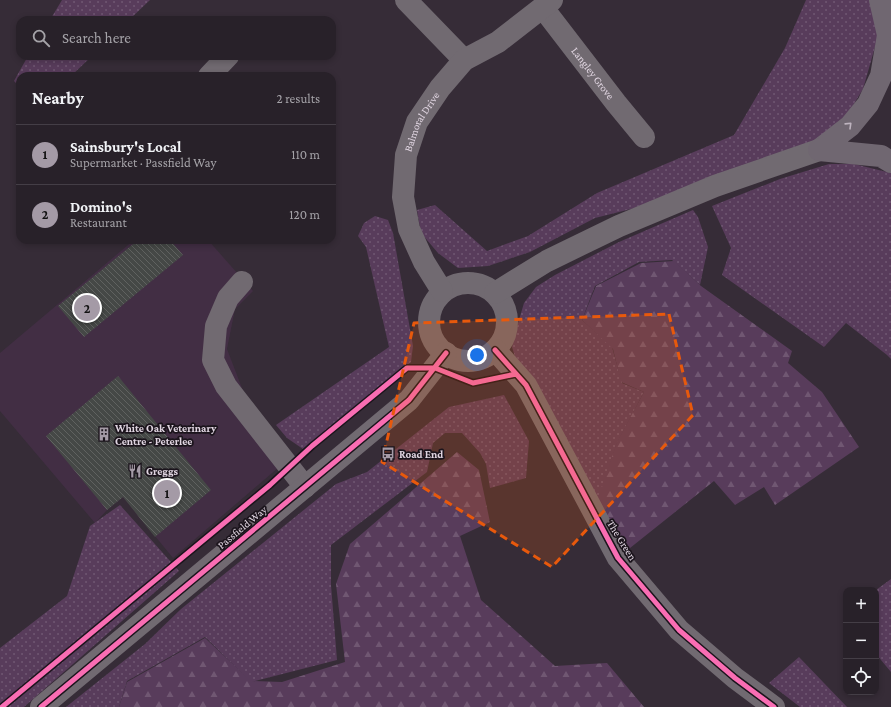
<!DOCTYPE html>
<html lang="en">
<head>
<meta charset="utf-8">
<style>
  body { margin:0; font-family:"Crimson Pro",serif; background:#342e35; color:#f1f3f6 }
  .controls { position:absolute; right:12px; bottom:12px; display:grid; overflow:hidden; border-radius:8px; box-shadow:0 2px 6px #0003 }
  .controls button { width:36px; height:36px; display:grid; place-items:center; padding:0; border:0; border-bottom:1px solid #443e46; background:#282129; color:#f1f3f6; font:20px sans-serif }
  .you { position:absolute; left:477px; top:355px; width:14px; height:14px; margin:-10px; border:3px solid #fff; border-radius:50%; background:#1a73e8; box-shadow:0 0 0 6px #1a73e833 }
  .badge { display:grid; place-items:center; width:26px; height:26px; border-radius:50%; background:#a49aa6; color:#111; font-size:13px; font-weight:700 }
  .pin { position:absolute; translate:-50% -50%; border:2px solid #fff; box-shadow:0 1px 4px #0006 }
  .list { margin:0; padding:0; list-style:none }
  h2 { display:flex; justify-content:space-between; align-items:center; height:52px; margin:0; padding:0 16px; font-size:17px }
  h2 small { font-size:13px; font-weight:400; color:#a5a3a8 }
  .list li { display:grid; grid-template-columns:26px 1fr auto; gap:12px; align-items:center; box-sizing:border-box; height:60px; padding:0 16px; border-top:1px solid #443e46 }
  .list b { display:block; font-size:15px; white-space:nowrap }
  .list p { margin:0; font-size:13px; white-space:nowrap; color:#a5a3a8 }
  .list em { font-size:13px; font-style:normal; color:#a5a3a8 }
  .icon { flex:none; width:22px; height:22px; fill:none; stroke:currentColor; stroke-width:2; stroke-linecap:round; stroke-linejoin:round }
  .map { position:relative; flex:none; width:891px; height:707px; overflow:hidden }
  .search { position:absolute; background:#282129; box-shadow:0 2px 6px #0003; left:16px; top:16px; width:320px; height:44px; display:flex; align-items:center; gap:10px; box-sizing:border-box; padding:0 14px; border-radius:12px; color:#a5a3a8; font-size:15px }
  .panel { position:absolute; background:#282129; box-shadow:0 2px 6px #0003; left:16px; top:72px; width:320px; height:172px; border-radius:12px }
  .map>svg:first-child { display:block }
  .built { fill:#422e44 }
  .green { fill:url(#green-dots) }
  .forest { fill:url(#forest-firs) }
  .building { fill:url(#building-back-hatch) }
  .lines { fill:none; stroke-linecap:round; stroke-linejoin:round }
  .minor { stroke:#716a71; stroke-width:22 }
  .highway { stroke:#706771; stroke-width:22 }
  .cycleway-casing { stroke:#1b141c; stroke-width:8 }
  .cycleway { stroke:#f96db3; stroke-width:5 }
  .oneway { stroke:#beb4bf }
  .marked { fill:#e8590c; fill-opacity:0.2; stroke:#e8590c; stroke-width:3; stroke-dasharray:8 5; stroke-linejoin:round }
  .labels { text-anchor:middle; dominant-baseline:central; stroke-width:3.5; stroke-linejoin:round; paint-order:stroke }
  .street-label { font-size:11px; fill:#e0d5e1; stroke:#1b141c }
  .poi-label { font-size:11px; font-weight:bold; fill:#e0d5e1; stroke:#1b141c; text-anchor:start }
</style>
</head>
<body>
<div class="map">
<svg width="891" height="707" viewBox="0 0 891 707">
  <defs>
    <pattern id="green-dots" width="8" height="8" patternUnits="userSpaceOnUse"><rect width="8" height="8" fill="#583c5b"/><path d="M2 2h.1M6 6h.1" fill="none" stroke="#705772" stroke-width="1.8" stroke-linecap="round"/></pattern>
    <pattern id="forest-firs" width="22" height="20" patternUnits="userSpaceOnUse"><rect width="22" height="20" fill="#583c5b"/><path d="M5 1l3.5 6h-7zM16 11l3.5 6h-7z" fill="#705772"/></pattern>
    <pattern id="building-back-hatch" width="6" height="6" patternUnits="userSpaceOnUse"><rect width="6" height="6" fill="#454846"/><path d="M-1 5l2 2M0 0l6 6M5-1l2 2" fill="none" stroke="#606260"/></pattern>
  </defs>
  <rect width="100%" height="100%" fill="#362c37"/>
  <!-- built -->
  <path class="built" d="M134 240H208L253 291 235 309 227 349 245 396 293 455 173 558 123 497 107 510 95 523 0 411V353Z"/>
  <!-- green -->
  <path class="green" d="M62 0H150L129 20H50Z
    M806 0H870L879 33 863 89 843 122 816 141 639 207 595 218 530 252 488 266 458 268 438 253 421 233 417 210 435 205 487 251 528 236 597 193 734 135 785 48Z
    M28 56H92L71 76H20V87L14 81Z
    M829 164H854L891 173V359L887 355 846 323 824 347 722 275 731 248 712 206 780 179Z
    M693 210 698 217 708 247 700 285 672 260 639 262 595 286 582 320 612 347 622 383 644 392 617 443 597 503 516 360 512 347 516 330 524 303 536 287 555 275 619 242Z
    M375 216 388 220 393 233 413 346 411 362 303 449 287 438 276 425 389 347 366 247 358 236 364 223Z
    M504 395 529 441 526 478 490 488 486 464 480 453 462 433H445L433 443 427 472 331 545V585L337 660 251 682 205 637 127 681 119 707H66L145 644 181 609 336 484 367 472 449 407Z
    M120 505 179 571 24 707H0V648L67 596 90 526Z
    M891 579V672L876 654V590Z
    M799 657 847 707H800L769 683Z"/>
  <!-- forest -->
  <path class="forest" d="M674 261 701 286 792 351 788 363 822 392 859 447 775 505 764 487 735 505 714 481 625 552 596 503 617 442 644 392 621 382 613 349 582 320 596 286 641 263Z
    M457 452 479 470 490 522 460 536 481 600 555 666 607 663 644 707H119L127 682 205 638 251 681 282 682 345 662 336 584 350 544Z"/>
  <!-- building -->
  <path class="building" d="M138 240H170L183 255 84 337 58 306Z
    M118 376 211 490 155 537 123 497 107 510 46 436Z"/>
  <g class="lines">
    <!-- minor -->
    <g class="minor">
      <path d="M406 0 464 60"/>
      <path id="s1" d="M543 8 616 103 644 137"/>
      <path d="M209 76 228 56"/>
      <path d="M242 282 228 298 216 326 213 360 226 386 305 487"/>
      <circle cx="468" cy="322" r="39"/>
      <path id="s2" d="M442 291 424 262 409 229 403 197 406 155 417 122 440 88 464 60 498 42 552 0"/>
      <path d="M495 293 547 261 619 226 715 186 819 150"/>
      <path d="M495 350 526 385 618 558 679 630 735 678 774 707"/>
      <path d="M41 707 409 400 446 353"/>
    </g>
    <!-- highway -->
    <path class="highway" d="M819 150 850 126 868 104 881 76 888 35 880 0
      M819 150 881 156 891 162"/>
    <!-- cycleway casing -->
    <g class="cycleway-casing">
      <path id="cycleway" d="M495 350 526 385 618 558 679 630 735 678 774 707
        M2 707 270 485 312 446 407 368H435L473 383 516 374
        M41 707 409 400 446 353"/>
    </g>
    <!-- cycleway -->
    <use href="#cycleway" class="cycleway"/>
  </g>
  <!-- one-way arrows -->
  <defs><path id="oneway-chevron" d="M-2-3.5L2.5 0L-2 3.5" fill="none" stroke-width="1.6" stroke-linecap="round" stroke-linejoin="round"/></defs>
  <use class="oneway" href="#oneway-chevron" transform="translate(849 125) rotate(-44)"/>
  <!-- marked area -->
  <path class="marked" d="M669 314 693 415 552 567 382 462 414 323Z"/>
  <!-- icons -->
  <defs>
    <g id="building-bare" transform="scale(1.08)"><path d="M-4-6H4V6H1V3H-1V6H-4ZM-2.5-4.3h1.7v1.8h-1.7ZM.8-4.3h1.7v1.8H.8ZM-2.5-1h1.7V.8h-1.7ZM.8-1h1.7V.8H.8Z" fill="#a49aa6" stroke="#1b141c" stroke-width="2.5" paint-order="stroke"/></g>
    <g id="bus-bare" transform="scale(1.08)"><path d="M-5-6H5V4H4V6H2V4H-2V6H-4V4H-5ZM-3.5-4V0h7V-4ZM-3.5 1.2v1.5H-2V1.2ZM2 1.2v1.5H3.5V1.2Z" fill="#a49aa6" stroke="#1b141c" stroke-width="2.5" paint-order="stroke"/></g>
    <g id="restaurant-bare" transform="scale(1.08)"><path d="M-5-6h1v4h1v-4h1v4h1v-4h1v5L-1.5 .5V6h-2V.5L-5-1ZM5-6V6H3V1.5H1.5Q1.5-4 5-6Z" fill="#a49aa6" stroke="#1b141c" stroke-width="2.5" paint-order="stroke"/></g>
  </defs>
  <g fill-rule="evenodd">
    <use href="#building-bare" x="104" y="434"/>
    <use href="#bus-bare" x="388" y="454"/>
    <use href="#restaurant-bare" x="135" y="471"/>
  </g>
  <g class="labels">
    <!-- street labels -->
    <g class="street-label">
      <text stroke="none"><textPath href="#s1" startOffset="82">Langley Grove</textPath></text>
      <text stroke="none"><textPath href="#s2" startOffset="182">Balmoral Drive</textPath></text>
      <text transform="translate(242 527) rotate(-40)">Passfield Way</text>
      <text transform="translate(622 540) rotate(58)">The Green</text>
    </g>
    <!-- poi labels -->
    <g class="poi-label">
      <text x="115" y="428">White Oak Veterinary<tspan x="115" dy="13">Centre - Peterlee</tspan></text>
      <text x="399" y="454">Road End</text>
      <text x="146" y="471">Greggs</text>
    </g>
  </g>
</svg>
<div class="controls">
<button>+</button>
<button>−</button>
<button><svg class="icon" aria-label="locate" viewBox="0 0 24 24"><circle cx="12" cy="12" r="6"/><path d="M12 2v4M12 18v4M2 12h4M18 12h4"/></svg></button>
</div>
<div class="you"></div>
<div class="pin badge" style="left:167px;top:493px">1</div>
<div class="pin badge" style="left:87px;top:308px">2</div>
<div class="search"><svg class="icon" aria-label="search" viewBox="0 0 24 24"><circle cx="10" cy="10" r="6"/><path d="M15 15l6 6"/></svg>Search here</div>
<section class="panel">
<h2>Nearby<small>2 results</small></h2>
<ul class="list">
<li><span class="badge">1</span><div><b>Sainsbury's Local</b><p>Supermarket · Passfield Way</p></div><em>110 m</em></li>
<li><span class="badge">2</span><div><b>Domino's</b><p>Restaurant</p></div><em>120 m</em></li>
</ul>
</section>
</div>
</body>
</html>
